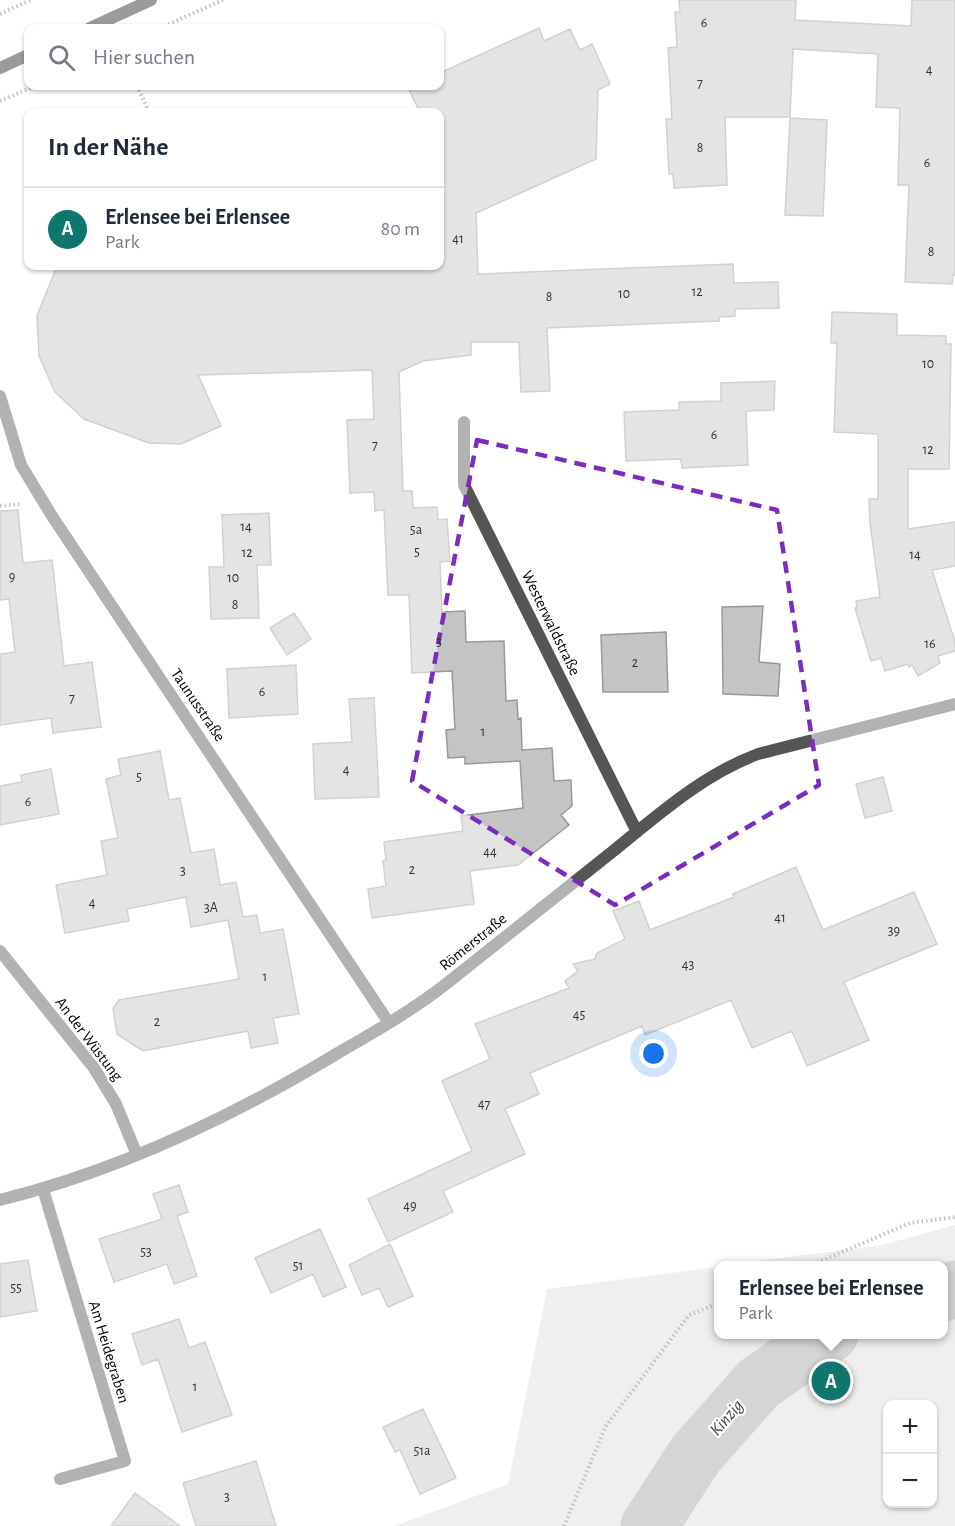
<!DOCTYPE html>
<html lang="de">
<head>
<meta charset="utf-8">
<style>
  body { margin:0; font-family:"Alegreya Sans",sans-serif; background:#f6f6f7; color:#1f2937 }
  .controls { position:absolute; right:18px; bottom:18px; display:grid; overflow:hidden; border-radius:12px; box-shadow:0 2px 4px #0004 }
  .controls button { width:54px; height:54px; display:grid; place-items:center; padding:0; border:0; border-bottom:2px solid #e0e1e3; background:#fff; color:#1f2937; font:30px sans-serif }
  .you { position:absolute; left:654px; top:1054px; width:21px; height:21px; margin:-15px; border:4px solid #fff; border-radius:50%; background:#1a73e8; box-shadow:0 0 0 9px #1a73e833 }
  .badge { display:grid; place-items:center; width:39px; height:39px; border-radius:50%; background:#0f766e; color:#fff; font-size:20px; font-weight:700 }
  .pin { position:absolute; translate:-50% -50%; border:3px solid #fff; box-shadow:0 2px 6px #0006 }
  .popup { position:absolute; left:714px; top:1261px; width:234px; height:78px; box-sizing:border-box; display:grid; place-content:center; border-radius:12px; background:#fff; filter:drop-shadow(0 2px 4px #0005); font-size:20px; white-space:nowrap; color:#747a83 }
  .popup b { font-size:22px; color:#1f2937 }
  .popup::after { content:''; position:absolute; left:50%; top:100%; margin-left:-12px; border:12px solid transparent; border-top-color:#fff }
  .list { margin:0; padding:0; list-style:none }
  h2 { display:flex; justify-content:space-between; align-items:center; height:78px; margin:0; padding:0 24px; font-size:26px }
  h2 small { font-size:20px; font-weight:400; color:#747a83 }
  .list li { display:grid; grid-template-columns:39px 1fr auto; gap:18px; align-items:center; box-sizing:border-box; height:84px; padding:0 24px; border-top:2px solid #e0e1e3 }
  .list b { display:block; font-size:22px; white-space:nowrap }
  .list p { margin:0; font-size:20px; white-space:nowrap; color:#747a83 }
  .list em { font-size:20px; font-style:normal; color:#747a83 }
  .icon { flex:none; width:33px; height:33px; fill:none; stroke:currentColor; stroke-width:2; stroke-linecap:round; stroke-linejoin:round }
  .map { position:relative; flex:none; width:955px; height:1526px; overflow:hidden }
  .search { position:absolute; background:#fff; box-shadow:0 2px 4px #0004; left:24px; top:24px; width:420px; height:66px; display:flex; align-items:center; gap:15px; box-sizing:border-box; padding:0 21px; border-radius:12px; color:#747a83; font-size:22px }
  .panel { position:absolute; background:#fff; box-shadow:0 2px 4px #0004; left:24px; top:108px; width:420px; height:162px; border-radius:12px }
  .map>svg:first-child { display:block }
  .green { fill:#dcdcdc; fill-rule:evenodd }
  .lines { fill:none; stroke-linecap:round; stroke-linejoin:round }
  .river { stroke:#a3a3a3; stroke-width:57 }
  .building { fill:#c4c4c4; stroke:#999; stroke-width:1.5 }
  .path { stroke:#777; stroke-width:4; stroke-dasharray:1.5 3; stroke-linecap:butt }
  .minor { stroke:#555; stroke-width:12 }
  .secondary { stroke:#222; stroke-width:12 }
  .marked { fill:none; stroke:#7b2cbf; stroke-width:4.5; stroke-dasharray:12 8; stroke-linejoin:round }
  .labels { text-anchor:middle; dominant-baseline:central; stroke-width:4.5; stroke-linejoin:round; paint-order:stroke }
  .number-label { font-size:14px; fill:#313131 }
  .street-label { font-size:16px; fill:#000; stroke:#fff }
  .water-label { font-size:18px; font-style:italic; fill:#444; stroke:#fff }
</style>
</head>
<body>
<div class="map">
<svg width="955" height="1526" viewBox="0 0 955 1526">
  <rect width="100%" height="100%" fill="#fff"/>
  <!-- green -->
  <path class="green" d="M955 1225V1526H395L508 1484 547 1289 718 1267V1334H944V1266L727 1265 882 1245ZM888 1404H932V1504H888Z"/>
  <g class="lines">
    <!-- river -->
    <path class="river" d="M944 1293 955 1289
      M649 1526 696 1454 759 1383 830 1334"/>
  </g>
  <!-- building -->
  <path class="building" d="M679 0H796L795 20 911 26 912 0H955V275H953L952 284 905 282 909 185H898L900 108 876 107 878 54 793 49 790 117H725L727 185 674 188 673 174H669L666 119H672L668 48 677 47 675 12H680Z
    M539 28 544 41 570 29 580 50 592 44 610 84 598 90 596 159 476 213 478 274 733 264 734 283 778 282 779 308 735 309V316L719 317V321L547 328 550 391 521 392 519 342H471V355L423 361 399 372 403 491H412L413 508 437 507 438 520 447 519 450 561 440 562 442 612 465 611 466 642 504 641 506 701 517 700 518 719 521 718 522 750 552 748 554 781 571 780 572 806 561 815 569 825 518 865 470 871 474 904 372 918 368 889 386 886 383 861 386 860 384 842 463 831 461 816 523 808 520 761 465 764V757L448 758 446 730 455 729 452 671 412 673 409 595H388L384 510 375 511 374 492 350 493 347 420 374 419 372 370 198 375 221 426 181 444 149 443 84 419 55 392 39 356 37 316 57 266H440V112H420L407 86H440V73Z
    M790 118 827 120 823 216 785 215Z
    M832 312 897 314V335L946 336V344H951L949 469H908V529L955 522V566L932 570 955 642V651L938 656 940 663 918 676 912 665 909 667 908 664 885 671 881 658 871 661 855 608H857L856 601 880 597 870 523 869 499H878V434L834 432 837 343H831Z
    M775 381 774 410 746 411 748 465 682 468 681 459 626 461 624 412 679 410V402L721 401V383Z
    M18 510 23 563 52 560 64 666 92 662 101 727 53 733 51 718 0 725V654L15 652 9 599 0 600V511Z
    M269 513 271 565H257L259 618 211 619 209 567H224L222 515Z
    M763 606 759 662 780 664 778 696 723 694 722 607Z
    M294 613 311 639 287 655 270 628Z
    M666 632 668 692H603L601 635Z
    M296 665 298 714 229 718 227 669Z
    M374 698 379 797 315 799 313 744 352 742 349 699Z
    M160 751 169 800 180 798 191 853 214 849 220 885 236 882 243 917 257 915 260 933 283 929 299 1014 273 1018 278 1043 251 1048 248 1031 143 1051 117 1034 113 1009 119 1000 239 979 228 920 191 927 186 897 127 909 129 921 65 933 56 885 107 875 101 841 118 838 106 779 121 775 118 759Z
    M51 769 59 814 0 825V786L22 782 21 775Z
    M883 777 892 811 865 818 856 784Z
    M796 867 823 930 914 892 937 944 844 982 869 1040 807 1066 792 1031 752 1048 731 1000 645 1035 642 1026 530 1073 539 1094 505 1109 525 1154 443 1191 453 1212 388 1242 368 1199 472 1151 442 1081 490 1059 475 1024 569 988 565 981 578 971 573 964 595 959 597 953 625 939 613 911 639 901 650 930 734 897 733 894Z
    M179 1185 188 1212 177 1216 197 1276 174 1284 167 1264 114 1282 99 1239 162 1219 153 1194Z
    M320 1229 346 1287 323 1297 313 1274 271 1293 255 1258Z
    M390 1244 413 1296 388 1307 379 1288 362 1295 349 1265Z
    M28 1260 37 1311 0 1317V1264Z
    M179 1319 189 1348 205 1342 232 1415 182 1432 158 1359 142 1365 132 1334Z
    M423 1409 456 1478 420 1494 400 1450 395 1452 383 1427Z
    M256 1461 276 1526H196L183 1483Z
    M135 1493 180 1526H111Z"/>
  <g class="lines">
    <!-- path -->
    <path class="path" d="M0 14 31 0
      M160 28 223 0
      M137 86 149 112
      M0 101 35 86
      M0 506 20 504
      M809 1266 910 1223 955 1217
      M564 1526 606 1426 689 1315 718 1303"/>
    <!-- minor -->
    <path class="minor" d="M0 396 21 465 52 516 389 1023
      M464 422V485L637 832
      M0 951 94 1068 116 1104 137 1155
      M43 1189 125 1461 60 1479
      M0 1200C122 1170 236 1115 343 1050 378 1030 414 1009 446 984 501 940 557 896 612 852 658 815 702 775 758 754L955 704"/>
    <!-- secondary -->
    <path class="secondary" d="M90 28 151 0
      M0 68 28 55"/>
  </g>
  <!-- marked area -->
  <path d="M0 0H955V1526H0ZM477 440 777 510 819 785 615 905 412 781Z" fill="#fff" fill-opacity=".55" fill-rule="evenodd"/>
  <path class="marked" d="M477 440 777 510 819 785 615 905 412 781Z"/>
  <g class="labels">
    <!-- number labels -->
    <g class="number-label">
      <text x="704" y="23">6</text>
      <text x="929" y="70">4</text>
      <text x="700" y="83">7</text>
      <text x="700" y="148">8</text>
      <text x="927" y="163">6</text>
      <text x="458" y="239">41</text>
      <text x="931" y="252">8</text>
      <text x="697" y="292">12</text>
      <text x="624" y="294">10</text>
      <text x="549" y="297">8</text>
      <text x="928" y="364">10</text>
      <text x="714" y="435">6</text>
      <text x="375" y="445">7</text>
      <text x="928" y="450">12</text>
      <text x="246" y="527">14</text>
      <text x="416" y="530">5a</text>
      <text x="417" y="552">5</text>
      <text x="247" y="553">12</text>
      <text x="915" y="555">14</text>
      <text x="12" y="577">9</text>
      <text x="233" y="578">10</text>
      <text x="235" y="605">8</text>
      <text x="439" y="642">3</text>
      <text x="930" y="644">16</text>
      <text x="635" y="663">2</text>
      <text x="262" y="692">6</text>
      <text x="72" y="698">7</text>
      <text x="483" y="732">1</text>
      <text x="346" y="770">4</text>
      <text x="139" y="777">5</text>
      <text x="28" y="802">6</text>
      <text x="490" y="852">44</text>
      <text x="412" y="870">2</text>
      <text x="183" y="871">3</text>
      <text x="92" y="903">4</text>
      <text x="211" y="908">3A</text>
      <text x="780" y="918">41</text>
      <text x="894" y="931">39</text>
      <text x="688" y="965">43</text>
      <text x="265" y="977">1</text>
      <text x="579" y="1015">45</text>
      <text x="157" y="1022">2</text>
      <text x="484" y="1104">47</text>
      <text x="410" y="1206">49</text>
      <text x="146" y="1252">53</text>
      <text x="298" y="1266">51</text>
      <text x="16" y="1288">55</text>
      <text x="195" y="1387">1</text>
      <text x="422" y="1451">51a</text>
      <text x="227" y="1497">3</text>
    </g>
    <!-- street labels -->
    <g class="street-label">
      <text transform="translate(551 623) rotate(64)">Westerwaldstraße</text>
      <text transform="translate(198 705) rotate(56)">Taunusstraße</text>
      <text transform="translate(473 942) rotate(-39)">Römerstraße</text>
      <text transform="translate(89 1039) rotate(53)">An der Wüstung</text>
      <text transform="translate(109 1352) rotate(73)">Am Heidegraben</text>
    </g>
    <!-- water labels -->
    <g class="water-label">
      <text transform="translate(727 1418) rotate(-49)">Kinzig</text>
    </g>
  </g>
</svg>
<div class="controls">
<button>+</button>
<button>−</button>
</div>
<div class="you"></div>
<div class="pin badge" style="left:831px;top:1381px">A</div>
<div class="popup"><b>Erlensee bei Erlensee</b>Park</div>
<div class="search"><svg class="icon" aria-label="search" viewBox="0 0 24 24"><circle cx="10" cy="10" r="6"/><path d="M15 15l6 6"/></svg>Hier suchen</div>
<section class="panel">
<h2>In der Nähe<small></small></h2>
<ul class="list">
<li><span class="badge">A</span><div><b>Erlensee bei Erlensee</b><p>Park</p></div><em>80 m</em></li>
</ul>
</section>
</div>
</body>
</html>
